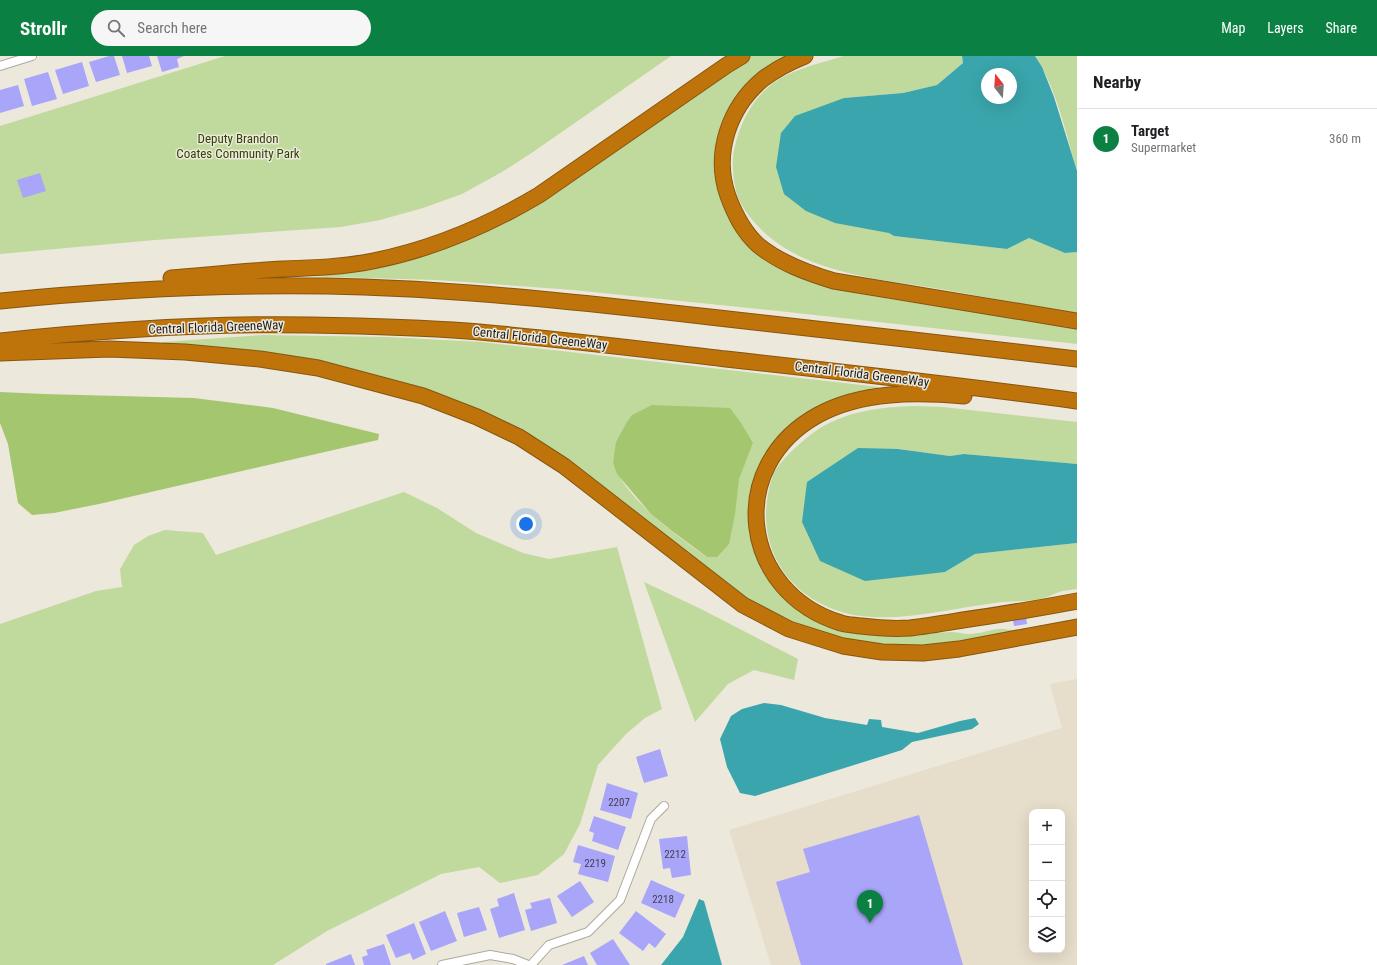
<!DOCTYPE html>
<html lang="en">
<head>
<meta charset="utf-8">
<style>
  body { margin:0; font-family:"Roboto Condensed",sans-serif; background:#f6f6f6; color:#202124 }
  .controls { position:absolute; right:12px; bottom:12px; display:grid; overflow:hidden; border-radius:8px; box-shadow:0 4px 16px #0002 }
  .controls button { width:36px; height:36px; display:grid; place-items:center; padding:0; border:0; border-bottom:1px solid #e0e0e0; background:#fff; color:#202124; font:20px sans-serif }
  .compass { position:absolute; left:981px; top:12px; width:36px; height:36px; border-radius:50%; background:#fff; box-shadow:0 4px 16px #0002; rotate:343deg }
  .you { position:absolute; left:526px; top:468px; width:14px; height:14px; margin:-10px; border:3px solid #fff; border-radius:50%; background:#1a73e8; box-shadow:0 0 0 6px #1a73e833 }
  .badge { display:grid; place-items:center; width:26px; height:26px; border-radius:50%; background:#0b8043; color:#fff; font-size:13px; font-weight:700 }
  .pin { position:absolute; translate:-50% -33px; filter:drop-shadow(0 1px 2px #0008) }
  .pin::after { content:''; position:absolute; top:21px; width:14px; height:12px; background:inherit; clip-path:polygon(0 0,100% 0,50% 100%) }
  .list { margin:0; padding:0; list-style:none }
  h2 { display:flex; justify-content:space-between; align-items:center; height:52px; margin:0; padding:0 16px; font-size:17px }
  h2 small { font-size:13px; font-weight:400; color:#757577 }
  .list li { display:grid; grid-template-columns:26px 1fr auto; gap:12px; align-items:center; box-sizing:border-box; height:60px; padding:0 16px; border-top:1px solid #e0e0e0 }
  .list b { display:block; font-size:15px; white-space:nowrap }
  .list p { margin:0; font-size:13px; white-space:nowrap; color:#757577 }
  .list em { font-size:13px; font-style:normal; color:#757577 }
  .icon { flex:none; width:22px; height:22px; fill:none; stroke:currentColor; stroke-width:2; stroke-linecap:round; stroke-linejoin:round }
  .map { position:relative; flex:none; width:1077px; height:909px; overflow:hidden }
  header { display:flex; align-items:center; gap:24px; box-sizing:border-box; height:56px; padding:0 20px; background:#0b8043; color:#fff }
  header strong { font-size:19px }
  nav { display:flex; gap:22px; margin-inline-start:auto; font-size:14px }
  .search { width:280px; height:36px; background:#f6f6f6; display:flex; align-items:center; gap:10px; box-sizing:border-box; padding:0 14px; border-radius:22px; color:#757577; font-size:15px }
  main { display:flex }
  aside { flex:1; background:#fff }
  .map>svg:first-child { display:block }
  .built { fill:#e6ddca; fill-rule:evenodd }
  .green { fill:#c0d99c; fill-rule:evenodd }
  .forest { fill:#a4c66f }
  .water { fill:#3aa5ac; fill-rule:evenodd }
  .building { fill:#a9a5f9 }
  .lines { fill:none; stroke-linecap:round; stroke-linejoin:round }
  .minor-casing { stroke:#aea99e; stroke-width:10 }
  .motorway-casing { stroke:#86560f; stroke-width:17 }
  .minor { stroke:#fff; stroke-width:8 }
  .motorway { stroke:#be740a; stroke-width:15 }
  .labels { text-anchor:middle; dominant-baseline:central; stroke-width:3; stroke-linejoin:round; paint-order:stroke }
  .number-label { font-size:11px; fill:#423f51 }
  .park-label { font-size:13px; fill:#314603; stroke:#ede8dc }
  .street-label { font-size:13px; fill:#1f1d19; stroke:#ede8dc }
</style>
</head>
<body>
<header>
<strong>Strollr</strong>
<div class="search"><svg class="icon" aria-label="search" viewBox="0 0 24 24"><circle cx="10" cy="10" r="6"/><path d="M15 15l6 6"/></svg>Search here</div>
<nav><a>Map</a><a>Layers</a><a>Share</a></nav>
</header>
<main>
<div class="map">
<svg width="1077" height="909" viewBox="0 0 1077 909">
  <rect width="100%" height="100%" fill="#ede8dc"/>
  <!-- built -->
  <path class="built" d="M1077 623V909H771L729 774 1062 672 1050 628ZM1032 756H1062V894H1032Z"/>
  <!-- green -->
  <path class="green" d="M225 0H671L533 96 502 116 462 138 423 152 380 164 341 171 155 184 0 198V70Z
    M749 0H785C744 21 719 52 715 99 714 116 717 133 723 149 747 213 813 229 873 240 897 244 921 248 945 251 989 258 1033 264 1077 271V288L788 256 573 234 437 224 298 220 299 217 452 187Z
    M843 0H962L963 7 937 29 903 37 844 42 889 177 894 180 1007 193 1029 182 1065 197 1077 196V258C1033 250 990 242 946 234 883 223 801 219 756 168 747 158 740 148 736 135 733 121 731 104 735 90 742 60 759 31 789 18 806 10 825 6 843 0Z
    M1035 0H1077V115C1066 78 1057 33 1035 0Z
    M262 279 387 281 482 286 879 331 878 334C863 337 847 340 831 345 817 349 801 359 790 369 777 379 768 393 761 407 731 468 759 539 820 567 864 587 905 578 951 576 957 576 963 578 969 578 979 578 989 574 998 573 1004 572 1008 574 1013 574 1017 574 1021 573 1025 572L1026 573 973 583 915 590 860 587 814 576 755 550 599 429 408 330 165 291 163 286ZM753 387 707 501C676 480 626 443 613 407Z
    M916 350 943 351 1077 366V408L964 398 950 400 898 393 945 516 975 498 1077 487V533C1072 534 1067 534 1062 535 1054 537 1048 542 1039 543 1025 546 1009 545 994 547 949 553 889 569 845 557 797 544 765 506 766 456 767 443 769 427 775 415 781 404 803 384 813 377 843 355 880 351 916 350Z
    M404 436 437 452 476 477 523 497 549 503 617 491 662 653 645 662 626 678 598 709 580 768 564 798 538 819 500 827 479 811 441 818 327 875 273 909H0V568L96 535 122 531 120 513 134 489 148 480 165 474 203 477 216 499Z
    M644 526 703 554 798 603 794 624 754 614 728 628 695 666Z"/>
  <!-- forest -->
  <path class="forest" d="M0 336 44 338 194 342 273 352 379 378 378 384 351 390 99 448 54 457 32 459 18 447 8 388 0 367Z
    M652 349 730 352 741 367 753 387 739 423 735 458 729 488 717 501H707L672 475 651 458 617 418 613 407 616 386 627 366 632 359Z"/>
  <!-- water -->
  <path class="water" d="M962 0H1035L1042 11 1054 41 1077 115V196L1065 197 1029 182 1007 193 894 180 889 177 835 167 806 155 784 138 776 111 781 77 795 60 844 42 903 37 937 29 963 7ZM987 18H1011V42H987Z
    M858 392 898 393 950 400 964 398 1077 408V487L975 498 945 516 865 525 820 505 802 466 807 426Z
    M764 647 781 649 825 662 867 669 869 663 881 664 882 671 918 677 960 665 975 662 979 668 972 673 912 686 902 694 755 740 740 737 727 711 720 683 731 660 742 653Z
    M699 843 704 845 722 909H661L683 881Z"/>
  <!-- building -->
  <path class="building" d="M109 0H114L120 19 96 26 89 6Z
    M122 0H149L152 10 127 17Z
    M157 0H184L177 3 179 11 162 16Z
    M82 6 89 30 63 38 55 14Z
    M48 16 57 43 32 50 24 23Z
    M18 29 24 50 0 57V34Z
    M40 117 46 135 23 142 17 124Z
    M1024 547 1027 568 1014 570 1010 549Z
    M660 693 668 720 644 727 636 701Z
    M607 727 638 737 631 763 600 754Z
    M919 759 963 909H801L776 826 810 816 803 793Z
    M594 760 626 771 618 794 592 785 594 777 589 775Z
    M687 780 691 819 672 822 670 812 663 813 659 783Z
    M578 789 615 800 608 826 578 818 581 808 573 806Z
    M651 824 685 839 675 862 641 847Z
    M580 825 594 846 572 861 557 840Z
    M514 837 525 874 499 882 490 853 499 850 497 843Z
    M550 842 557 867 531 875 525 854 532 852 530 847Z
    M479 851 487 874 464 881 457 857Z
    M445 855 457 885 431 895 419 866Z
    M636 855 666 878 655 892 649 887 643 895 619 877Z
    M414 867 426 898 413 904 410 897 396 902 386 879Z
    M613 883 630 909H597L590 897Z
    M384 888 391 909H364L362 901 368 899 366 894Z
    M351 898 355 909H326V908Z
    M584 900 588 909H562Z"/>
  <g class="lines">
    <!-- minor casing -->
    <g class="minor-casing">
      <path id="minor" d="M0 10 32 0
        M442 909 490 899 513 903 528 909
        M531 909 549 889 588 876 620 844 651 763 664 750"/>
    </g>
    <!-- motorway casing -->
    <g class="motorway-casing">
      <path id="motorway" d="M805 0C790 6 776 13 763 23 729 51 713 98 728 140 735 159 743 175 758 189 780 207 807 217 834 225L1077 265
        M171 222C208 219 246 215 283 213 313 212 344 211 373 205 433 193 487 170 539 139L727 9 742 0
        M0 245C121 233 242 227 364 231 480 235 595 248 710 261 832 274 955 289 1077 303
        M0 285C103 274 206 267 309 269 362 270 414 271 467 275 553 282 640 293 726 303 843 316 960 329 1077 345
        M0 297 109 293 185 296 260 303 318 312 423 340 477 361 519 381 564 410 743 549 789 573 843 590 882 596 923 597 959 593 1077 571
        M964 340C917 336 862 335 818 359 725 410 740 536 841 567 847 569 854 569 861 570 877 572 894 573 910 572 928 570 945 567 963 564 1001 559 1039 552 1077 545"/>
    </g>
    <!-- minor -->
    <use href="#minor" class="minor"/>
    <!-- motorway -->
    <use href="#motorway" class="motorway"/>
  </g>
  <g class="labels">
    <!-- number labels -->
    <g class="number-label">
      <text x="619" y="746">2207</text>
      <text x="675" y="798">2212</text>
      <text x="595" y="807">2219</text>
      <text x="663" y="843">2218</text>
    </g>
    <!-- park labels -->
    <g class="park-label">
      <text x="238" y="82">Deputy Brandon<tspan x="238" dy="15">Coates Community Park</tspan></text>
    </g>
    <!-- street labels -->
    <g class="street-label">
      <text transform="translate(216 271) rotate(-2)">Central Florida GreeneWay</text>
      <text transform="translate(540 282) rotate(6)">Central Florida GreeneWay</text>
      <text transform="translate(862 318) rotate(7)">Central Florida GreeneWay</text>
    </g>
  </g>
</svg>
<div class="controls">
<button>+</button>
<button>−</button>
<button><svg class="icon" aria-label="locate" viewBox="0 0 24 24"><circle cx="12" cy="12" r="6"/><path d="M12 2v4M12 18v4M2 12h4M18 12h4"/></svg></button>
<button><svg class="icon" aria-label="layers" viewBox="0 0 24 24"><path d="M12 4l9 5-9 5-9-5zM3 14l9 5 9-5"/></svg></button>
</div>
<svg class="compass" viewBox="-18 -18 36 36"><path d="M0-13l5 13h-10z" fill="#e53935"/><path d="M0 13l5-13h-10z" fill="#757577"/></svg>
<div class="you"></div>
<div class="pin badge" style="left:870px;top:867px">1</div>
</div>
<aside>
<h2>Nearby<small></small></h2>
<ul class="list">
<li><span class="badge">1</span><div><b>Target</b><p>Supermarket</p></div><em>360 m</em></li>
</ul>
</aside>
</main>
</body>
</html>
